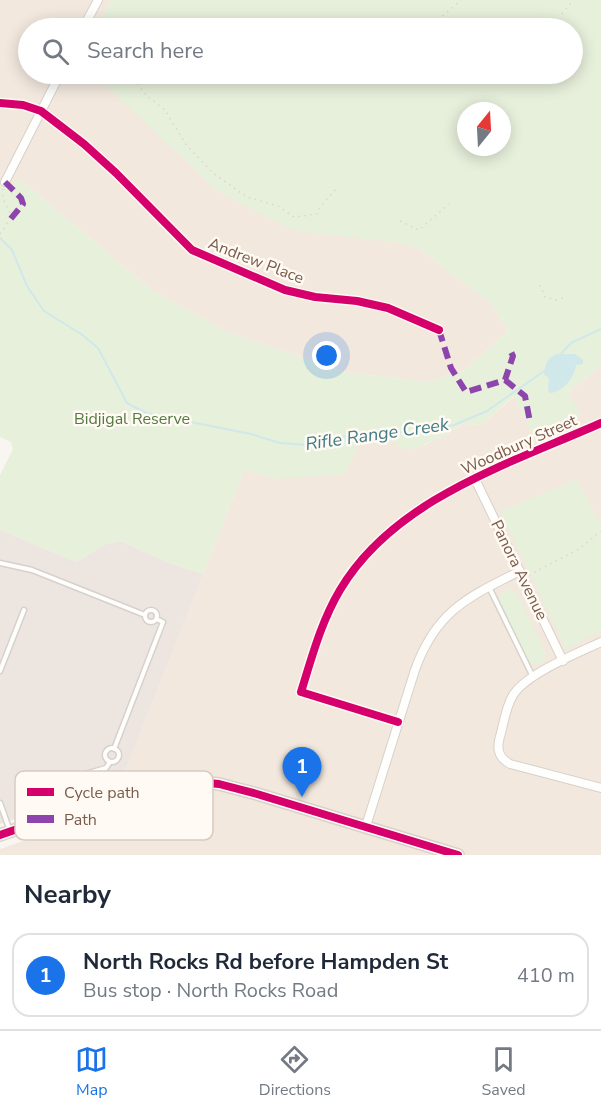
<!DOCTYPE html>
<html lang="en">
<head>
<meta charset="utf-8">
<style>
  body { margin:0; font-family:"Nunito Sans",sans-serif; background:#f2f2f3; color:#1f2937 }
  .compass { position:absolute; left:457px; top:102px; width:54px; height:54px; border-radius:50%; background:#fff; box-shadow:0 3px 15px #0003; rotate:18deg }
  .you { position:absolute; left:327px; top:356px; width:21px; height:21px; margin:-15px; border:4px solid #fff; border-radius:50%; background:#1a73e8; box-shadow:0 0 0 9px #1a73e833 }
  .badge { display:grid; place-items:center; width:39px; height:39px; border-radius:50%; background:#1a73e8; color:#fff; font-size:20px; font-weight:700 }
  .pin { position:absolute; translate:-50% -50px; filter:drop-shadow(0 2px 3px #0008) }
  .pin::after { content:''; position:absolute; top:32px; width:21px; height:18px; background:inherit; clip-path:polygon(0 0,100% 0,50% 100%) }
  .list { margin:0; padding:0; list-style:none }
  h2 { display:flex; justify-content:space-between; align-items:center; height:78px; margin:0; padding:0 24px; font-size:26px }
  h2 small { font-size:20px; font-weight:400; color:#747a83 }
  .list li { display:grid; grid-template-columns:39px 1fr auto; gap:18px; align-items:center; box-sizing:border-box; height:84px; margin:0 12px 12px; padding:0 12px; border:2px solid #e0e1e3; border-radius:18px }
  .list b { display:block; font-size:22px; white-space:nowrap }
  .list p { margin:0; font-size:20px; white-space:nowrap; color:#747a83 }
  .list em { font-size:20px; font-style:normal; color:#747a83 }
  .icon { flex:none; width:33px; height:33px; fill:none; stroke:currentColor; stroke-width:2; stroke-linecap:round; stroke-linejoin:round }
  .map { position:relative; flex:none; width:601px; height:855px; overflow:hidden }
  .search { position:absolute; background:#fff; box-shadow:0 3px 15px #0003; left:18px; right:18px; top:18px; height:66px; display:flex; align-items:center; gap:15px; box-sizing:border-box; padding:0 21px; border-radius:33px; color:#747a83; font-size:22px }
  .sheet { height:174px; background:#fff }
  nav { display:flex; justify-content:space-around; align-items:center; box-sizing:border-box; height:84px; border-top:2px solid #e0e1e3; background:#fff; font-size:16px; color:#747a83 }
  nav a { display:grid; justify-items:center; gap:3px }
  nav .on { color:#1a73e8 }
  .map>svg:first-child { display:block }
  .residential { fill:#f2e8de }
  .industrial { fill:#ede5e0 }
  .green { fill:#e7f0db; fill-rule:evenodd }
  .water { fill:#d0e8ea }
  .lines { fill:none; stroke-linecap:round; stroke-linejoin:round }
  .stream { stroke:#d0e8ea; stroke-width:2 }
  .lane-casing { stroke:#d7d1cb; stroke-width:7 }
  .street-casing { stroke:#d7d1cb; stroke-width:10 }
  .secondary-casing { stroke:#d9d2cb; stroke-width:14 }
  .path { stroke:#dcd5d0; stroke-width:1.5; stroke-dasharray:1.5 4.5; stroke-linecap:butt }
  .lane { stroke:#fefefd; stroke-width:4 }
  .street { stroke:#fefefd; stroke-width:8 }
  .secondary { stroke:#fefefd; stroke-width:10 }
  .quiet { stroke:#8e44ad; stroke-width:6; stroke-dasharray:12 6; stroke-linecap:butt }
  .cycleway-casing { stroke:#fffaf3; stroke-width:11 }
  .cycleway { stroke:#d6006c; stroke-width:8 }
  .labels { text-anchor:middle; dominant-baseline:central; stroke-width:5; stroke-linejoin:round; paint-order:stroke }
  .street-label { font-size:16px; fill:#7a5c4d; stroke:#fffaf3 }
  .park-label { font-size:16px; fill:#537a41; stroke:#fffaf3 }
  .water-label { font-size:18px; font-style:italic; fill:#437c86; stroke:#fffaf3 }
  .key { fill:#fffaf3; stroke:#d7cbc1; stroke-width:1.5 }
  .key-label { font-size:16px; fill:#7a5c4d }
</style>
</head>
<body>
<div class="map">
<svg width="601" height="855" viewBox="0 0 601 855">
  <rect width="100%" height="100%" fill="#f9f5f0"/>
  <!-- residential -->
  <path class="residential" d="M0 0H111L96 28H28V74H94L149 124 401 243 418 248 492 304 508 331 465 370 429 382 346 372 229 333 153 291 18 178 13 186 0 179Z
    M601 366V855H0V849L128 805 121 782 244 470 276 479 361 442 395 441 425 445 434 439 443 437 463 424 481 425 515 396 535 439 568 392Z"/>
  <!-- industrial -->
  <path class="industrial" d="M0 530 77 562 106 544 120 541 169 563 203 574 121 782 0 824Z"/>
  <!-- green -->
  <path class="green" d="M111 0H601V366L568 392 581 416 534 439 514 396 481 425 463 424 443 437 434 439 416 449 399 448 394 441 361 442 344 474 276 479 244 470 203 574 169 563 120 541 106 544 77 562 0 530V475L13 449 11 442 0 437V179L13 186 18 178 153 291 229 333 346 372 429 382 465 370 508 331 492 304 418 248 401 243 295 231 217 191 94 74H572V28H96ZM466 111H502V147H466Z
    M577 479 601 525V631L566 649 500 511Z
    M510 589 517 593 546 653 545 660 535 665 528 662 498 598 501 593Z"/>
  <!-- water -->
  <path class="water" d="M557 354H575L583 360V364L576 365C575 377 563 392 550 393L548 390 549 379 544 374C546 363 546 359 557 354Z"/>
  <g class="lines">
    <!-- stream -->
    <path class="stream" d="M0 238 12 250 27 286 44 311 81 334 98 348 127 403 146 413 251 434 280 443 307 445 364 432H415L454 425 487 411 547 369
      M559 356 571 343 601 329"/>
    <!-- lane casing -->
    <g class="lane-casing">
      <path id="lane" d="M0 563 32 570 145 615
        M489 587 533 677
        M145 616a6 6 0 1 1 12 0a6 6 0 1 1-12 0Z
        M0 671 24 610
        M105 755a7 7 0 1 1 14 0a7 7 0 1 1-14 0Z
        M114 749 163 622 156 619
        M0 803 10 831
        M30 825 22 797 26 791 106 768 110 762"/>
    </g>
    <!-- street casing -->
    <g class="street-casing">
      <path id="street" d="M83 28 98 0
        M0 103 23 105 41 111 84 144 116 173 192 250 285 290 315 297 357 301 388 308 439 330
        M5 182 60 74
        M475 479 563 661
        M601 642C578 653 523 675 512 697 506 708 504 721 501 733 497 746 496 756 510 764L601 788
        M398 722 301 692C312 657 321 622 340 590 394 499 509 464 601 423
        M366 826 415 670C436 611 468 597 520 571"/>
    </g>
    <!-- secondary casing -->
    <g class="secondary-casing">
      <path id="secondary" d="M0 835 131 790 166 783 197 782 219 784 257 794 458 855"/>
    </g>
    <!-- path -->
    <path class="path" d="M562 14 573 0
      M438 20 461 0
      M130 74 147 96 165 110 187 146 213 173 247 197 278 206 294 217 317 214 320 207 338 187
      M400 221 419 230 449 204
      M0 234C22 205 0 212 3 189
      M540 285 545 297 556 300 563 298
      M529 575 579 549 601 531"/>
    <!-- lane -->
    <use href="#lane" class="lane"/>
    <!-- street -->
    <use href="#street" class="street"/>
    <!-- secondary -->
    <use href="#secondary" class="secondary"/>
    <!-- quiet -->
    <path class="quiet" d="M5 182 21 198 23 204 9 221
      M439 330 451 368 466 392 505 380 513 356 510 350
      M505 380 525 396 530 422"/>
    <!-- cycleway casing -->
    <g class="cycleway-casing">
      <path id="cycleway" d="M0 103 23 105 41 111 84 144 116 173 192 250 285 290 315 297 357 301 388 308 439 330
        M398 722 301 692C312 657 321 622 340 590 394 499 509 464 601 423
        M0 835 131 790 166 783 197 782 219 784 257 794 458 855"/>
    </g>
    <!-- cycleway -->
    <use href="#cycleway" class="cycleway"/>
  </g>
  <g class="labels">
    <!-- street labels -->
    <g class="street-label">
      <text transform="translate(256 261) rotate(21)">Andrew Place</text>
      <text transform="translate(519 445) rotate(-24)">Woodbury Street</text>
      <text transform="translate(519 570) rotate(64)">Panora Avenue</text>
    </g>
    <!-- park labels -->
    <g class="park-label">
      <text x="132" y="419">Bidjigal Reserve</text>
    </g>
    <!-- water labels -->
    <g class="water-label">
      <text transform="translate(377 434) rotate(-8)">Rifle Range Creek</text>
    </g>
  </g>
  <!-- legend -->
  <rect x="15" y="771" width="198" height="69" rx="9" class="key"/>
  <rect x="27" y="788" width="27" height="8" fill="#d6006c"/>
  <rect x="27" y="815" width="27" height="8" fill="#8e44ad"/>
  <g class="key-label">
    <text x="64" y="798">Cycle path</text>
    <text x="64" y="825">Path</text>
  </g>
</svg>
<svg class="compass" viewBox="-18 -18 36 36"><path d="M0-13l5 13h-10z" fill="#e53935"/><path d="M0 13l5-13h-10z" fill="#747a83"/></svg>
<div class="you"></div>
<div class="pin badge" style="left:302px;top:797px">1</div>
<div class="search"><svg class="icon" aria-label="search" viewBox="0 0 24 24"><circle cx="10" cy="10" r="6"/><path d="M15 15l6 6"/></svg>Search here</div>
</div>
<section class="sheet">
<h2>Nearby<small></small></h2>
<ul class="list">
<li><span class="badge">1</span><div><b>North Rocks Rd before Hampden St</b><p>Bus stop · North Rocks Road</p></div><em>410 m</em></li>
</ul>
</section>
<nav>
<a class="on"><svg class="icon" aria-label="map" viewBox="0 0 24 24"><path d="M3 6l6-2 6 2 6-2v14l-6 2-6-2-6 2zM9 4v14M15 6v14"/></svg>Map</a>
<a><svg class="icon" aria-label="directions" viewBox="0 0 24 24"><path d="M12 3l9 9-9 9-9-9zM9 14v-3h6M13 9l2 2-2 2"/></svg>Directions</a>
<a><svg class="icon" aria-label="saved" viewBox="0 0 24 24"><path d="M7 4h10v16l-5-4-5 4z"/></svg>Saved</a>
</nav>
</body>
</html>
